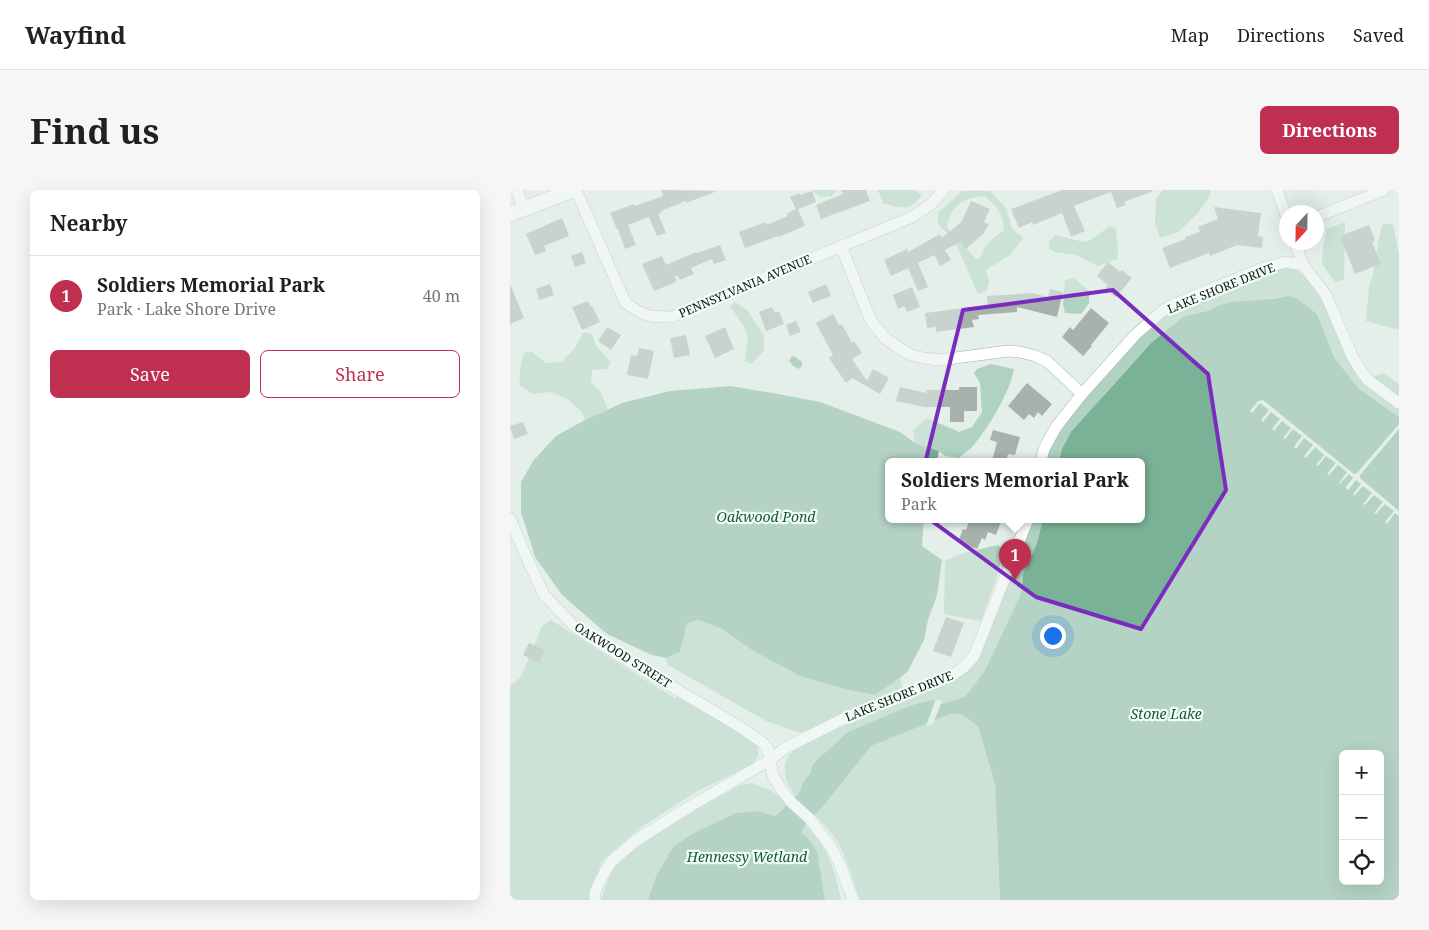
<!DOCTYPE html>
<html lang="en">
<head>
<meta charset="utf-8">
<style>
  body { margin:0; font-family:"Noto Serif",serif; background:#f6f6f6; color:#202124 }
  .controls { position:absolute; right:15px; bottom:15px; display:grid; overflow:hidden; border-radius:8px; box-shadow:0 5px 20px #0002 }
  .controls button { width:45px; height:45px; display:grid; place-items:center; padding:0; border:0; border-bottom:1px solid #e0e0e0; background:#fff; color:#202124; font:25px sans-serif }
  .compass { position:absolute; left:769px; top:15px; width:45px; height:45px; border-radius:50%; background:#fff; box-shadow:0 5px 20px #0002; rotate:202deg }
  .you { position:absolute; left:542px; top:445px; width:18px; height:18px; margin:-12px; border:4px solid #fff; border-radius:50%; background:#1a73e8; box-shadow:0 0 0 8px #1a73e833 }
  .badge { display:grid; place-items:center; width:32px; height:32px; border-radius:50%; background:#bf2f50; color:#fff; font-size:16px; font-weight:700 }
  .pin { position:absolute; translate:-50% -41px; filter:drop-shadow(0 1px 2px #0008) }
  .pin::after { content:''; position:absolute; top:26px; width:18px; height:15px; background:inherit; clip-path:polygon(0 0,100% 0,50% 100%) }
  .popup { position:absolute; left:375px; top:268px; width:260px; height:65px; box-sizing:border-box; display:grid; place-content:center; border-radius:8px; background:#fff; filter:drop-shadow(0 1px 4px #0005); font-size:16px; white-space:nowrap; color:#757577 }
  .popup b { font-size:19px; color:#202124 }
  .popup::after { content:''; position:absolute; left:50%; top:100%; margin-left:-10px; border:10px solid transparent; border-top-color:#fff }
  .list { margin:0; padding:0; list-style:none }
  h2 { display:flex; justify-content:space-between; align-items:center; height:65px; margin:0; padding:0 20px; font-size:21px }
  h2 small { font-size:16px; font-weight:400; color:#757577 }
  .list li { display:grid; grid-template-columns:32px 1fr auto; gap:15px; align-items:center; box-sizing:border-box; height:80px; padding:0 20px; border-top:1px solid #e0e0e0 }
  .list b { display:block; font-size:19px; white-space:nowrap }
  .list p { margin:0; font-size:16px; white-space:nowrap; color:#757577 }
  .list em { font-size:16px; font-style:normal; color:#757577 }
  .actions { display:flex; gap:10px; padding:15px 20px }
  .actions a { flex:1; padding:11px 0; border:1px solid #bf2f50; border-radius:8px; text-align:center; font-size:18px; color:#bf2f50 }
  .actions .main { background:#bf2f50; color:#fff }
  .icon { flex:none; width:28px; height:28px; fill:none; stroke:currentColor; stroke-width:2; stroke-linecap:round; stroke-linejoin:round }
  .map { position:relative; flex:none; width:889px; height:710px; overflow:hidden; border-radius:8px }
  header { display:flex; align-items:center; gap:30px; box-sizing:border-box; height:70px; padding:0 25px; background:#fff; border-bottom:1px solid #e0e0e0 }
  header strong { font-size:24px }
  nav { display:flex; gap:28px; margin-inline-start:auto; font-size:18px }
  .intro { display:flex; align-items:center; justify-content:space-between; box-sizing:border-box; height:120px; padding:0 30px }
  h1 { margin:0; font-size:35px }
  .button { padding:12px 22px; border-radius:8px; background:#bf2f50; color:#fff; font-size:18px; font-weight:700 }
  main { display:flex; gap:30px; padding:0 30px }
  aside { flex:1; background:#fff; border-radius:8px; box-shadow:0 5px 20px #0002 }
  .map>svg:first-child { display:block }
  .green { fill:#afd3c0; fill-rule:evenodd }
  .water { fill:#7ab297; fill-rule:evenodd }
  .pier { fill:#e4efe9 }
  .building { fill:#a8b2ad }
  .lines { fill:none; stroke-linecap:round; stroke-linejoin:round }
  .street-casing { stroke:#a4afa9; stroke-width:12 }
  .secondary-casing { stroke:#a4afa9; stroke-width:16 }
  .street { stroke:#fff; stroke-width:11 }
  .secondary { stroke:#fff; stroke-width:15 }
  .marked { fill:none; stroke:#7b2cbf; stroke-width:4; stroke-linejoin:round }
  .labels { text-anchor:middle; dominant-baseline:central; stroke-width:4.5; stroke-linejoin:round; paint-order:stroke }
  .street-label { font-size:12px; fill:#0f1311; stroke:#f2fdf7 }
  .water-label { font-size:14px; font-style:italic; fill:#13593e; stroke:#f2fdf7 }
</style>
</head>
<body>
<header>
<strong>Wayfind</strong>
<nav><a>Map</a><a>Directions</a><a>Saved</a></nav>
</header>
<div class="intro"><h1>Find us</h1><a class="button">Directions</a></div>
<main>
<aside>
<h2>Nearby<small></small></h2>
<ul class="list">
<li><span class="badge">1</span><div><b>Soldiers Memorial Park</b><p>Park · Lake Shore Drive</p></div><em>40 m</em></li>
</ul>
<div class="actions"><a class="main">Save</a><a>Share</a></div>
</aside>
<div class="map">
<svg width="889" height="710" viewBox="0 0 889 710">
  <rect width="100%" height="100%" fill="#e4efe9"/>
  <!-- green -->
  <path class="green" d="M302 0H327L322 6 310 7Z
    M368 0H405L412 5C400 22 390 18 373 13Z
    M653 0H699L701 4 688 23 668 42 650 48 645 33 646 9Z
    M452 1H480L496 18 502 39 513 48 500 65 476 80 479 91 477 101 468 104 445 52 428 34V23ZM475 6C487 17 493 23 494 40 482 49 474 54 470 69H466L437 37C441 15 453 8 475 6Z
    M835 32 834 90 825 92 812 74 813 57 817 39Z
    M873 34H883L888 60 889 61V140L856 131 859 97 863 84 870 43Z
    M600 36 606 39 608 61 607 69 588 76 566 65 545 62 539 59V52L545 45 574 52C582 51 592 41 600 36Z
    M777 76C788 79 795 87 804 95L864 200 889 219V227L848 198 824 167 807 124 778 106 707 116 697 121 674 126 641 153 594 205 552 259 549 271H534L543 246 624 150 661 120 731 91Z
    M564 88 579 101V113L571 124 555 123 553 114 555 90Z
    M225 112 237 120 254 146V160L242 174 235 171 238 148 235 138 220 116Z
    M74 142 82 144 86 156 101 172 97 179 82 180 81 192 91 203 98 219 75 230 71 221 57 209 42 202 23 204 9 195C11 184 9 173 14 163L21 161 36 173 52 172 64 159Z
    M481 174 504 179C499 203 482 232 466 252 462 258 455 263 449 268L435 266 429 261 405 253 403 240 417 228 449 242 462 237 472 222 470 193 464 183 467 179Z
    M873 183 889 194V209L861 188Z
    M521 329H533L527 353 513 384 512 396 510 406 476 477 468 536 485 594 490 710H350C343 691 338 670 328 653 321 641 307 627 298 618 293 614 287 609 284 604 272 588 270 570 287 557L345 529 450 486Z
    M488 355 494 361 485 392 471 431 434 424 435 371 450 364Z
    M41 430C83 456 123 483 165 508L168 507 236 546 247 555 249 566 242 574 186 602 130 638 93 670 79 703V710H0V496L11 487 32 436Z
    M189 430 212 439 242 460 290 486 334 499 365 505 390 488 393 500 313 536 311 533 304 540 290 543 256 531 158 475 156 468 170 462 177 432Z
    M241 593 260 600 275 611V616L264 626 248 621 225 623 180 645 163 657 146 686 138 710H91L101 681 122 661 154 639 196 614 231 595Z
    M295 635C317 653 326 683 331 710H315L307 661 290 643Z"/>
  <!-- water -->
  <path class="water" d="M778 106 786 108 807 124 824 167 848 198 889 227V710H490L485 594 468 536 452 524H440L361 556 314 615 295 635 291 643 297 647 307 661 315 710H138L146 686 163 657 180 645 225 623 248 621 265 626 290 602 293 593 301 582 302 576 305 572 338 542 399 516 422 510 433 514 455 507 474 482 510 406 512 396 513 384 527 353 533 329H631V271H549L552 259 561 242 641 153 674 126 697 121 707 116 721 112 762 109ZM833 564H870V691H833Z
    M284 166 292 172V176L289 179 283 176 279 171 281 167Z
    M221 196 273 205 310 212 390 242 405 253 429 261 427 271H379V329H414L412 356 432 370 427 405 418 430 414 450 398 481 390 488 365 505 334 499 290 486 242 460 212 439 189 430 177 433 170 462 156 468 142 465 97 444 52 405 25 367 11 322V292L23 271 46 246 75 230 112 213 160 201Z"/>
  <!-- pier -->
  <path class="pier" d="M753 210 844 284 847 283 889 234V239L850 285V288L889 321V326L885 323 877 334 875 332 884 321 875 314 866 324 864 323 873 312 864 305 855 315 853 314 862 303 853 296 844 306 843 304 851 294 846 290 838 300 835 298 843 288 839 284 830 294 829 293 837 282 828 275 819 285 817 284 826 273 816 266 808 276 806 275 814 265 805 257 796 268 794 266 803 255 794 248 786 259 784 257 792 246 783 239 775 249 773 248 781 238 772 231 764 241 762 239 770 229 761 222 753 232 751 230 759 220 750 213 742 223 740 221 748 211Z
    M426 509 432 511 423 534 416 536Z"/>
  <!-- building -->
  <path class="building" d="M151 0 207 1 176 13V11L151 21 152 23 148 24 156 43 147 46 139 27 118 35 126 55 115 59 108 39H107L100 23 124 14 125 16 153 6Z
    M331 0H356L360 11 311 29 306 15 333 4Z
    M552 0H643V1L614 12 616 15 607 18 601 2 564 16 575 41 561 47 552 23 523 35 522 32 509 38 501 19Z
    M302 1 306 12 288 19 295 36 268 47V46L235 58 229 42 256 32 257 35 278 26 276 24 286 19 280 7 289 3 290 5Z
    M461 11 480 19 474 32 479 34 474 43 456 59 450 52 435 60 441 70 430 76 424 65 408 73 418 97 408 101 398 78 381 86 374 70 397 59 398 62 430 44 432 48 451 32Z
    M704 17 751 23 748 46 753 47 752 58 727 55 700 66 699 63 660 78 652 58 676 49 675 47 690 42 688 37 708 29Z
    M52 28 59 46 34 56 36 61 25 65 16 44Z
    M859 35 865 50 862 52 871 74 845 84 830 46Z
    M210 55 216 70 204 74 202 69 181 78 184 84 170 90 168 86H165L166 92 144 101 132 74 152 66 156 75 186 62 187 63Z
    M72 62 76 73 65 77 61 66Z
    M598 72 610 82 612 80 622 88 606 107 595 98 598 95 587 86Z
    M0 94 14 128 0 134Z
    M40 94 44 105 29 110 26 99Z
    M316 94 321 106 303 113 298 102Z
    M402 97 410 117 397 122 394 116 388 119 383 105Z
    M540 99 553 102 547 127 507 117V122L468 125 469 129 462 130 464 137 426 142V137L417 138 415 123 478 115 477 106 522 103 538 107Z
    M78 111 81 117 82 116 90 132 72 140 62 117Z
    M262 117 265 123 269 121 274 134 256 141 249 122Z
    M581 118 599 133 581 155 582 156 573 166 552 147 560 137 563 140Z
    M323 124 329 135 332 134 342 153 344 151 352 163 342 169 357 191 363 179 379 188 370 204 342 188 336 193 319 168 323 165 306 133Z
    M286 131 291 142 280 146 276 135Z
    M97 137 111 145 101 160 88 151Z
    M215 137 224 159 205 168 195 146Z
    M176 145 180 165 164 168 160 148Z
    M129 158 144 161 138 189 117 185 121 165 127 166Z
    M517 193 542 214 532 226 528 222 524 228 519 224 514 230 498 216Z
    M390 197 417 203 416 200H449V197H467V221H454V232H440V217H414L386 211Z
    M13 232 18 244 4 249 0 236Z
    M483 240 510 247 505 265 498 264 496 271H482L487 252 480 250Z
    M460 329H492L486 345 478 342 475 350 472 348 467 359 448 352 453 339 456 340Z
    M436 427 454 433 441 467 423 461Z
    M19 453 35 460 29 473 13 465Z"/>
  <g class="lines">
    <!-- street casing -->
    <g class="street-casing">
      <path id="street" d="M7 0 14 19
        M66 0 115 112C133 126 138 127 161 127L402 27 420 15 434 0
        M767 0 776 25
        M806 27 874 0
        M785 52 793 75
        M331 56 361 131 375 148 389 158 401 165 413 168 430 170 498 161 510 162 526 166 538 172 572 204
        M531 271 534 259 546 237 572 204 625 145 651 122 664 114 750 79 776 72 793 75 816 105 842 166 851 181 858 190 889 213
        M0 328 15 364 34 405 65 437 105 463 227 535 253 553 258 559 263 586 271 599 280 611 300 629 321 657 331 677 343 710
        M85 710V702L92 687 101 672 125 651 179 617 260 570 275 558 335 528 441 486 453 478 464 466 518 329"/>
    </g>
    <!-- secondary casing -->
    <g class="secondary-casing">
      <path id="secondary" d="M0 24 63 0"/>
    </g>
    <!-- street -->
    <use href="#street" class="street"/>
    <!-- secondary -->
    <use href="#secondary" class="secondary"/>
  </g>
  <!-- marked area -->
  <path d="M0 0H889V710H0ZM603 100 698 184 716 300 631 439 526 407 404 318 453 120Z" fill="#e4efe9" fill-opacity=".55" fill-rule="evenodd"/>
  <path class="marked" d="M603 100 698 184 716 300 631 439 526 407 404 318 453 120Z"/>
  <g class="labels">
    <!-- street labels -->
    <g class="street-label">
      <text transform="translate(235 96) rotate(-23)">PENNSYLVANIA AVENUE</text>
      <text transform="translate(711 98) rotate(-22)">LAKE SHORE DRIVE</text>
      <text transform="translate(113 465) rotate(32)">OAKWOOD STREET</text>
      <text transform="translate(389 506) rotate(-22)">LAKE SHORE DRIVE</text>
    </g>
    <!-- water labels -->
    <g class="water-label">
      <text x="256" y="326">Oakwood Pond</text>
      <text x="656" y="523">Stone Lake</text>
      <text x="237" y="666">Hennessy Wetland</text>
    </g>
  </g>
</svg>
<div class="controls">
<button>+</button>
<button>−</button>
<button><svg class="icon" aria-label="locate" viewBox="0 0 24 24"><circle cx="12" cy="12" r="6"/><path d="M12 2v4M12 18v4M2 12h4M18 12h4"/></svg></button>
</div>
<svg class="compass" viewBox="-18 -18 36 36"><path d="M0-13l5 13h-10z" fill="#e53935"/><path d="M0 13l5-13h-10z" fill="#757577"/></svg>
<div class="you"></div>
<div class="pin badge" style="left:505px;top:390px">1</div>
<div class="popup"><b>Soldiers Memorial Park</b>Park</div>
</div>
</main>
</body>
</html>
